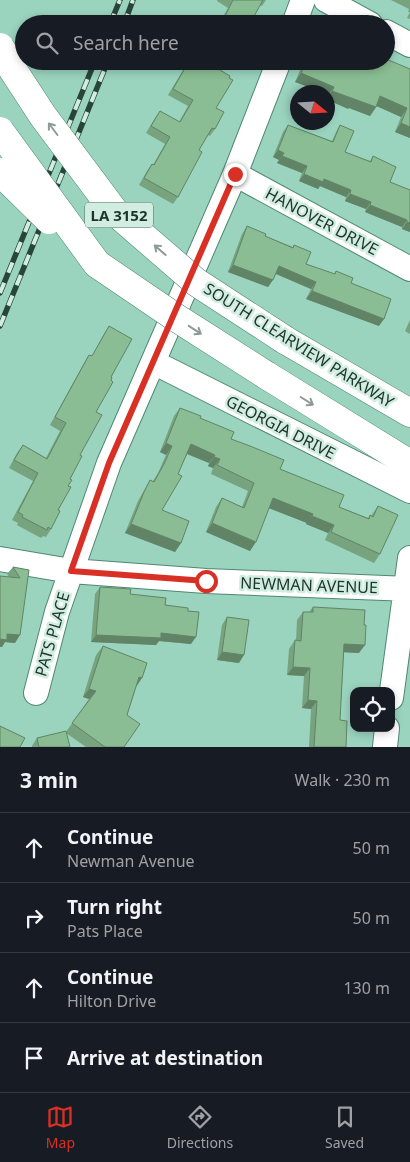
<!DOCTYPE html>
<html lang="en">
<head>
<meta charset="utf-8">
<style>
  body { margin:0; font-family:"Noto Sans",sans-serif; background:#242831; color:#f1f3f6 }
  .controls { position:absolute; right:15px; bottom:15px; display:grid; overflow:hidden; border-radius:10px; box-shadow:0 2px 8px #0003 }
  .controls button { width:45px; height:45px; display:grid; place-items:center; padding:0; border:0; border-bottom:1px solid #363941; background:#171b24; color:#f1f3f6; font:25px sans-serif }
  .compass { position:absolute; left:290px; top:85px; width:45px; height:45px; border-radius:50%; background:#171b24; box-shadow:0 2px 8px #0003; rotate:108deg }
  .stop { position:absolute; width:15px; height:15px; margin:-11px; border:4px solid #d93025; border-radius:50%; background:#fff }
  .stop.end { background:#d93025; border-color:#fff; box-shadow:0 1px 5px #0008 }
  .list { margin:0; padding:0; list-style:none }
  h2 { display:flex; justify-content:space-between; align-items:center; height:65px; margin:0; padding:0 20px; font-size:21px }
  h2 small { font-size:16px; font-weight:400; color:#9ea1a6 }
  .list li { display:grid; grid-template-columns:32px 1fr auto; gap:15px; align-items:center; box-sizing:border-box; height:70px; padding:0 20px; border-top:1px solid #363941 }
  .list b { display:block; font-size:19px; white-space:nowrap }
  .list p { margin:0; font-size:16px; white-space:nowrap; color:#9ea1a6 }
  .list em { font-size:16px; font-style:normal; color:#9ea1a6 }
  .icon { flex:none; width:28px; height:28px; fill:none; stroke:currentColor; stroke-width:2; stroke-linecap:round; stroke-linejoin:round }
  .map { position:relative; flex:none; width:410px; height:747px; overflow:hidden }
  .search { position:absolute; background:#171b24; box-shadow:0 2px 8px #0003; left:15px; right:15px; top:15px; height:55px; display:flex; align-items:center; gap:12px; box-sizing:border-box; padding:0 18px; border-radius:28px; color:#9ea1a6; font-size:19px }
  .sheet { height:345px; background:#171b24 }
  nav { display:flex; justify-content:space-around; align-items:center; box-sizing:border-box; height:70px; border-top:1px solid #363941; background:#171b24; font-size:14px; color:#9ea1a6 }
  nav a { display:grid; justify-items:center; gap:2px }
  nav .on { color:#d93025 }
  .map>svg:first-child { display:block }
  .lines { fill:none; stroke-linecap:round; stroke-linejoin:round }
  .minor-casing { stroke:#4f8774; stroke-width:26 }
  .highway-casing { stroke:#4f8774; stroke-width:29 }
  .minor { stroke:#fff; stroke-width:24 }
  .highway { stroke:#fff; stroke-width:28 }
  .rail-casing { stroke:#29453b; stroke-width:5.5 }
  .rail { stroke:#d1ede2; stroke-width:4; stroke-dasharray:11; stroke-linecap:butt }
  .highway-bridge-casing { stroke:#4f8774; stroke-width:29; stroke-linecap:butt }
  .highway-bridge { stroke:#fff; stroke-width:28 }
  .wall { fill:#77a37e }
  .shaded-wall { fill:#618467 }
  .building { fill:#8abd93; stroke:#618467 }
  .oneway { stroke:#8e9a96 }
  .route { stroke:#d93025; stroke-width:6 }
  .labels { text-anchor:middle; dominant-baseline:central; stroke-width:5; stroke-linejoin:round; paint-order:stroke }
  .shield { fill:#d1ede2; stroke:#526c63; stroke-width:1 }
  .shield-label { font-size:15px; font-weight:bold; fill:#1c342c }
  .street-label { font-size:16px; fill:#1c342c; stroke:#d1ede2 }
</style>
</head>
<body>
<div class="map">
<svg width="410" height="747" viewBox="0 0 410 747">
  <rect width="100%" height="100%" fill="#9ad4be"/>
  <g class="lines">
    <!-- minor casing -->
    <g class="minor-casing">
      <path id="minor" d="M326 0 370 24
        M294 24 303 0
        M386 32 410 45
        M235 174 410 269
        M153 362 410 491
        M0 559 71 571 206 581 410 589
        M36 693 57 612 109 463 235 174 279 61
        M391 698 410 558
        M385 747 387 728"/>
    </g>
    <!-- highway casing -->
    <g class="highway-casing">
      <path id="highway" d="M285 340 410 413
        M266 375 410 464"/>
    </g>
    <!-- minor -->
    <use href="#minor" class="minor"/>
    <!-- highway -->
    <use href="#highway" class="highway"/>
    <!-- rail casing -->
    <g class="rail-casing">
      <path id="rail" d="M110 24 120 0
        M124 24 133 0
        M0 293 95 61
        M0 326 108 61"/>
    </g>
    <!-- rail -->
    <use href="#rail" class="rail"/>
    <!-- highway-bridge casing -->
    <g class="highway-bridge-casing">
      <path id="highway-bridge" d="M0 47 13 70 43 116 114 211 196 282 285 340
        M0 131 97 264 175 317 266 375
        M0 172 49 220"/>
    </g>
    <!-- highway-bridge -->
    <use href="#highway-bridge" class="highway-bridge"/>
  </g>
  <!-- wall -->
  <path class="wall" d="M217 0H266L262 6 260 5 252 20 257 24H219L228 8 217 1Z
    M391 0H410V19L407 18 410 12H408L409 9Z
    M184 61H205L216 108 215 129 210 136 208 135 199 150 178 197 173 204 139 185 147 171 152 164 153 165 165 144 146 133 155 118 160 111 179 122 188 106 168 95 186 65 183 64Z
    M304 61H386L410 69V138L395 132 401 117 377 106 370 116 328 100V92L295 82Z
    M288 125 332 141 336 132 340 125 345 152 370 161 373 156 390 182 410 190V232L402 229V227L365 212 366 209 345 201 346 197 320 186 318 189 299 181 302 173 277 163 279 160 273 157 283 132Z
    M247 226 265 236 293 247 294 245 306 264 334 274 336 271 351 283 379 326 306 299 311 289 276 274 268 287 228 272 242 234Z
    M410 320V334L405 331Z
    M109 326 111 377 96 412 51 529 46 537 43 536 41 538 17 525 18 523 12 520 33 481 9 468 17 453 23 445 46 458 60 431 50 425 84 363 89 355 92 356 104 334Z
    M180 408 200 418 231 439 280 469 339 507 368 518 370 515 371 516 378 506 380 554 374 563 325 540 328 533 306 524 307 523 269 508 250 551 206 532 216 507 222 498 242 507 248 491 211 474 213 468 208 466 209 463 187 454 162 510 181 543 175 552 125 533 138 501 150 480 153 481 158 473 166 455 160 452 174 416Z
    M13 567 29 570 15 643 5 642 2 647 9 577 7 574Z
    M100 587 130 594 188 611 191 644 159 641 156 645 91 642 95 594Z
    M313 607 359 653 344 652 340 720 346 747H309L311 709 302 708 304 676 287 675 289 649 295 640 296 641 297 620 303 612H309Z
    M227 617 239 663 217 660 222 625Z
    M103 646 136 687 127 715 124 747H86L66 733 70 747H32V746L37 738 66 732 89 699 83 697 96 655Z"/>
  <!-- shaded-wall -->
  <path class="shaded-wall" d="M301 73 334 87 328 95V92H321L295 82Z
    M332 91 355 99 376 107 370 116 349 108 348 109 328 100V97Z
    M380 96 407 108 401 117 374 105Z
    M401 123 410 127V138L395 132Z
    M278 150 284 153 279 160 273 157Z
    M282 156 307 166 302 173 277 163Z
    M304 174 324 179 351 190 346 197 320 186 318 189 299 181Z
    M350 194 371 202 366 209 345 201Z
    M370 205 407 220 402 227 365 212Z
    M407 222 410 223V232L402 229Z
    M233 265 273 280 268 287 228 272Z
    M279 266 316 282 311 289 274 273Z
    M312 291 384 319 379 326 306 299Z
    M166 443 172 446 166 455 160 452Z
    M191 444 215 455 209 463 185 453Z
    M214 457 220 459 213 468 208 466Z
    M273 498 313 514 307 523 266 507Z
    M312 516 334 525 328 533 306 524Z
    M212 523 256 542 250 551 206 532Z
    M131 524 181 543 175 552 125 533Z
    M161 633 196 637 191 644 159 641 156 645 91 642 96 635Z
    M7 634 20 635 15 643 5 642 2 647H0V639Z
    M344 644 365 645 359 653 338 652Z
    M222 652 244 655 239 663 217 660Z
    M293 667 310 668 304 676 287 675Z
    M139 677 142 678 136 687Z
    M89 689 96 691 89 699 83 697Z
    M308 700 317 701 311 709 302 708Z"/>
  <!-- building -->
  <path class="building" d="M233 0H263L252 20 257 23V24H221Z
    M386 59 410 69V127L401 123 407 108 380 96 376 107 332 91 334 87 301 73 306 61H386Z
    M189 61H205L230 76 229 78 233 80 216 108 224 112 215 129 212 128 199 150 202 152 178 197 144 178 152 164 154 165 170 137 151 126 160 111 180 122 193 100 173 89Z
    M288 125 333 142 340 125 354 131 345 152 371 162 373 156 396 167 390 182 410 190V223L407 222V220L370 205 371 202 350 194 351 190 324 179 323 182 304 174 307 166 282 156 284 153 278 150Z
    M247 226 266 234 265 236 293 248 294 245 311 252 306 264 335 274 336 271 353 278 351 283 391 299 384 319 312 291 316 282 279 266 273 280 233 265Z
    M109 326 132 339 111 377 112 378 111 380 113 382 96 412 102 415 80 455 82 456 70 479 72 480 68 486 71 487 58 510 60 511 51 529 48 527 47 530 22 517 23 515 18 512 38 473 14 460 23 445 47 459 66 423 55 417 89 355 92 356Z
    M180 408 201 416 200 418 234 432 231 439 250 446 284 460 280 469 344 495 339 507 369 519 370 515 373 517 378 506 398 515 380 554 331 532 334 525 312 516 313 514 273 498 256 542 212 523 222 498 244 508 254 483 217 465 220 459 214 457 215 455 191 444 178 474 182 476 162 510 189 521 181 543 131 524 144 492 150 480 154 482 164 464 172 446 166 443Z
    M13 567 29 570 20 635 7 634V640L0 639V576L20 578Z
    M100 587 131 589 130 594 166 598 165 605 188 608V611L199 612 196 637 161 633V638L96 635Z
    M313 607 365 610 364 625H366L365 645 344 644 340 720 347 721 346 747H314L317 701 308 700 310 668 293 667 295 640 301 641 303 612H313Z
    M227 617 249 620 244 655 222 652Z
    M103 646 147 663 142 678 139 677 127 715 140 724 124 747H105L72 723 96 691 89 689Z
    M0 726 25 738 20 747H0Z
    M66 731 70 747H39L37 738Z"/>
  <!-- one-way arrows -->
  <defs><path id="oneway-shaft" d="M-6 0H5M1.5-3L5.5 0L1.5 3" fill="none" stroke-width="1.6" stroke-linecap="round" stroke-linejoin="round" transform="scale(1.25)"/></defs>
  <g class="oneway">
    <use href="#oneway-shaft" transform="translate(53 129) rotate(-127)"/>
    <use href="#oneway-shaft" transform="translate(160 250) rotate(-139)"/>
    <use href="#oneway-shaft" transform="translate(195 330) rotate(33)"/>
    <use href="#oneway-shaft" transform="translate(307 401) rotate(32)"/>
  </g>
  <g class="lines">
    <!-- route -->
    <path class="route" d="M206 581 71 571 109 463 235 174"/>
  </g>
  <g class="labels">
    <!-- shield labels -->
    <rect class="shield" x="85" y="202.5" width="68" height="25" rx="4"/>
    <g class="shield-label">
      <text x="119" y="215">LA 3152</text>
    </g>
    <!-- street labels -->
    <g class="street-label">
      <text transform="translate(322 221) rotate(28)">HANOVER DRIVE</text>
      <text transform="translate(299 345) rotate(32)">SOUTH CLEARVIEW PARKWAY</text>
      <text transform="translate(281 427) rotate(27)">GEORGIA DRIVE</text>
      <text transform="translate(309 585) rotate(2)">NEWMAN AVENUE</text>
      <text transform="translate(52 634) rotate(-74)">PATS PLACE</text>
    </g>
  </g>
</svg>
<div class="controls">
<button><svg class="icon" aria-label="locate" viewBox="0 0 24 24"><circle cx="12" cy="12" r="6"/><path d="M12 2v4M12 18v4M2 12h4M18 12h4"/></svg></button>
</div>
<svg class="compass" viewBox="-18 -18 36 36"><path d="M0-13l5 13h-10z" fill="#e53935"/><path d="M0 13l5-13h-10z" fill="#9ea1a6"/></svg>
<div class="stop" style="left:206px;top:581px"></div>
<div class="stop end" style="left:235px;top:174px"></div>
<div class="search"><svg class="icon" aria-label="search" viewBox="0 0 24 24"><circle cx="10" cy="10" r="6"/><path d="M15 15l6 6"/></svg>Search here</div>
</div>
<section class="sheet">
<h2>3 min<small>Walk · 230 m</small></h2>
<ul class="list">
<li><svg class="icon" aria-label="ahead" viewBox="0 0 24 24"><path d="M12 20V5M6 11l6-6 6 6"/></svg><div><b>Continue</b><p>Newman Avenue</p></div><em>50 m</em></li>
<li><svg class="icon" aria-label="right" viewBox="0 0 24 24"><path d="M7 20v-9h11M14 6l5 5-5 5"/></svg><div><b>Turn right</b><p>Pats Place</p></div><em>50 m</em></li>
<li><svg class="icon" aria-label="ahead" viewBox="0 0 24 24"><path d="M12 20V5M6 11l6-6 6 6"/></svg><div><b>Continue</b><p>Hilton Drive</p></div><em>130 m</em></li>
<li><svg class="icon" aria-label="arrive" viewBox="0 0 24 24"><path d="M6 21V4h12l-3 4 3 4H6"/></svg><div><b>Arrive at destination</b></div></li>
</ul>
</section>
<nav>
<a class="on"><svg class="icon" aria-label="map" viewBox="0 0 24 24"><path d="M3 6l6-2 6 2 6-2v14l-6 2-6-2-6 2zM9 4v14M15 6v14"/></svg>Map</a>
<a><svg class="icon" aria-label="directions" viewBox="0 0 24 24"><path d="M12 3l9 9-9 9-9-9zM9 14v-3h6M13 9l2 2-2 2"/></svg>Directions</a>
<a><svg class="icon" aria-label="saved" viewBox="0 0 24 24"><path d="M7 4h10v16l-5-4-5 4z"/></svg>Saved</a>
</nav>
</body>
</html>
